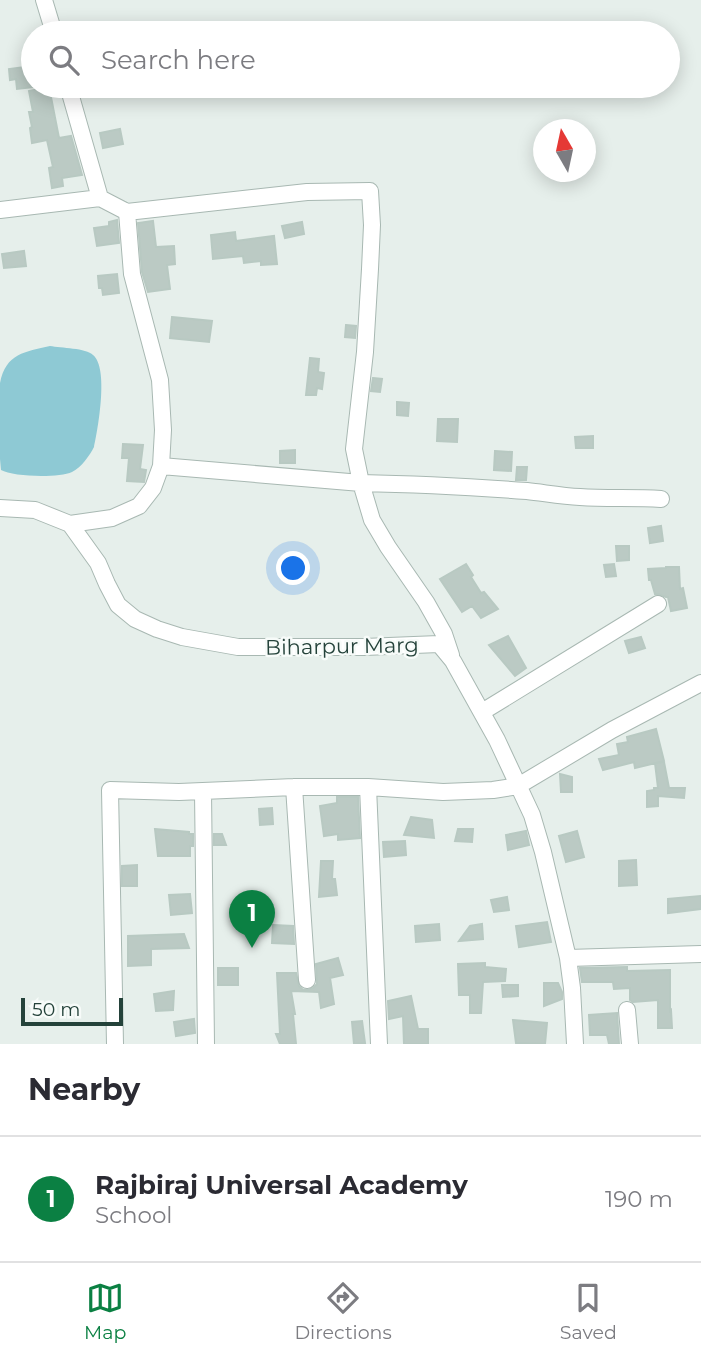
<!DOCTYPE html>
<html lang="en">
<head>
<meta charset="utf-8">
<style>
  body { margin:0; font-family:Montserrat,sans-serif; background:#f2f2f3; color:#2b2b33 }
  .compass { position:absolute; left:533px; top:119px; width:63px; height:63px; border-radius:50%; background:#fff; box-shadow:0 4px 18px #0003; rotate:351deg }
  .scale { position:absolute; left:21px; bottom:18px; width:102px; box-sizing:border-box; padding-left:7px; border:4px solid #24423a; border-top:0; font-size:19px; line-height:24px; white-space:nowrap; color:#24423a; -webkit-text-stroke:5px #f7fbf9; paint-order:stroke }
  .you { position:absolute; left:294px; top:569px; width:24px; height:24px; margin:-18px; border:5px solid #fff; border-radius:50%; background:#1a73e8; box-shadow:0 0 0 10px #1a73e833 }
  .badge { display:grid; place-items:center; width:46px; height:46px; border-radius:50%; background:#0b8043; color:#fff; font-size:23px; font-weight:700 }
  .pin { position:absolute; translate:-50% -58px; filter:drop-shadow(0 2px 4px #0008) }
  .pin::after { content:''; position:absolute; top:37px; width:24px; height:21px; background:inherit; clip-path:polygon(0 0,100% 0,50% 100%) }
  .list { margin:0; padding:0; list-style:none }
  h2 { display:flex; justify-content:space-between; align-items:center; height:91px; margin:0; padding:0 28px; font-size:30px }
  h2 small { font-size:23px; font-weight:400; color:#7c7c81 }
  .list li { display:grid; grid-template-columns:46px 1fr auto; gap:21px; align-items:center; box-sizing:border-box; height:126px; padding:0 28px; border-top:2px solid #e1e1e2 }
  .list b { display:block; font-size:26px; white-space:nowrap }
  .list p { margin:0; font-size:23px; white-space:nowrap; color:#7c7c81 }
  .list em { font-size:23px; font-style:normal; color:#7c7c81 }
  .icon { flex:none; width:38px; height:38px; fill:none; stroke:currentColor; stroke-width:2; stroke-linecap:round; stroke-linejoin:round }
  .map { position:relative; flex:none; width:701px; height:1044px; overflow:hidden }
  .search { position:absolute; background:#fff; box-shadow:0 4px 18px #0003; left:21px; right:21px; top:21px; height:77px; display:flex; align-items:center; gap:18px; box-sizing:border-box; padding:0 24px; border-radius:38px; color:#7c7c81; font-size:26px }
  .sheet { height:217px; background:#fff }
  nav { display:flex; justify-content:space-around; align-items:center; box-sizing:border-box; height:98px; border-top:2px solid #e1e1e2; background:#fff; font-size:19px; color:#7c7c81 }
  nav a { display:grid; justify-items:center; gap:4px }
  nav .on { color:#0b8043 }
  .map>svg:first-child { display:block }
  .water { fill:#8ec9d4 }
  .building { fill:#bbcac4; stroke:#b8c9c2; stroke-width:2 }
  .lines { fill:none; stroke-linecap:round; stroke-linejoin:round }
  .street-casing { stroke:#a8b8b2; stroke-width:18 }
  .street { stroke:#fff; stroke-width:16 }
  .labels { text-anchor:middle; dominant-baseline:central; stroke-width:5; stroke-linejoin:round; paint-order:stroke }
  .street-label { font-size:21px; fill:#24423a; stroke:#f7fbf9 }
</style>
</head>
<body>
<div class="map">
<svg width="701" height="1044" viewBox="0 0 701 1044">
  <rect width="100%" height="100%" fill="#e6efeb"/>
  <!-- water -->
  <path class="water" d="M50 346C61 348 86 348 93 355 109 368 98 429 94 447 90 455 81 468 72 472 59 478 13 477 1 470L0 459V383C6 353 25 352 50 346Z"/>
  <!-- building -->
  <path class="building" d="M33 66V87L17 89 16 79 10 80 9 69Z
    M49 87 59 138 71 136 82 175 62 178 63 186 52 188 49 168 53 167 47 140 32 143 30 128 32 127 29 112H33L29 91Z
    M120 129 123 144 103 148 100 133Z
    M117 220 119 243 97 246 94 228 109 226V222Z
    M153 221 156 247 174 246 175 264 167 265 170 289 148 292 142 272 138 223Z
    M302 222 304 234 285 238 282 226Z
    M235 232 236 241 274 236 277 264 261 265V261L244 263 243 256 213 259 211 235Z
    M24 251 26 266 4 268 2 254Z
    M117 274 119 293 103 295 102 288H99L98 276Z
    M172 317 212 321 209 342 170 338Z
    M346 325 356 326 355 338 345 337Z
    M310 358 319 359 318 372 324 373 322 389 317 388 316 395H306Z
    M373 378 382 379 380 392 371 391Z
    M397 402 409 403 408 416 397 415Z
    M438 419H458L457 442 437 441Z
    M593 436V448H576L575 437Z
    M123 444 143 445 140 469 146 470 144 482 127 481 129 458H122Z
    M295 450V463H280V451Z
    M495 451 512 452 511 471 494 470Z
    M517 467H527L526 480H516Z
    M661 526 663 541 650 543 648 528Z
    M616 546H629V560L617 561Z
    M466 564 473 575 471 577 481 593 484 592 498 609 481 618 472 606 462 612 440 579Z
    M614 564 616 576 606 577 604 565Z
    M666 567H679L680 589 683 588 687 608 671 611 668 597H666L658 594H655L651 580H649L648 569 666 568Z
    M508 636 526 668 515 676 489 645Z
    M641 637 645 648 629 653 625 641Z
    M656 729 664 761 635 768 634 762 603 770 599 759 619 755 617 744 628 742 627 737Z
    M664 762 669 788H685L684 798 658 796V806L647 807V791L654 790V788H658L655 763Z
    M560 774 572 777V792H561Z
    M337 797H358L360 838 338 840V834L324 836 320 806 337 803Z
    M272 808 273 824 260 825 259 809Z
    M411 817 432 820 434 838 404 835Z
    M155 829 189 832V834H193V846H190V856H158Z
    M458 829H473L472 842 455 841Z
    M526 831 529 845 508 850 506 835Z
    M577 831 584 857 566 862 559 836Z
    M214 834H222L226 845H214Z
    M405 841 406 855 384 857 383 842Z
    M636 860 637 885 619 886V861Z
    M321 861H333L332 879H335L337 895 319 897Z
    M137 865V886H122V866Z
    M190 894 192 913 171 915 169 895Z
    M701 896V909L668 913V899Z
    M507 897 509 910 494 912 491 900Z
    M547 922 551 942 519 947 516 926Z
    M439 924 440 940 416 942 415 926Z
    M482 924 483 939 459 941 470 926Z
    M273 925 293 926 294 944 272 943Z
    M184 934 189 948 151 949V965L128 966V936Z
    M338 958 343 975 330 978 334 1004 321 1008 319 992 291 991 295 1014H293L296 1044H280L276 1034H280L277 973H296L299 986 303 990H308L313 988 317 984 316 964Z
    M485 963V967L506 969 505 981 483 982 481 1013H470V995H459L458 964Z
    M627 967V971L670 970V1011L671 1010 672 1028H658V1000L633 1002 630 1000V988L614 989 613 982H582L580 968Z
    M218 968H238V985H218Z
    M544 983H558L562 992V999L544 1006Z
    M502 985H518V996L503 997Z
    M174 991 173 1010 156 1011 154 994Z
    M411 996 418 1029H428V1044H404L403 1016 389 1019 388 1001Z
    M617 1013 619 1044H609L607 1035H590L589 1015Z
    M194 1019 195 1033 176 1036 174 1022Z
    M513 1020 547 1023 545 1044 516 1043Z
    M362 1021 365 1043 354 1044 352 1022Z"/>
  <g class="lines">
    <!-- street casing -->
    <g class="street-casing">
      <path id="street" d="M44 0 54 33
        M68 86 100 198
        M0 210 100 198 127 212
        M0 508 35 510 70 524 98 563 107 584 118 605 135 619 157 629 182 637 238 647H364L439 644 453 661 497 740 532 815 543 852 568 958 572 988 575 1044
        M70 524 112 518 139 506 153 488 161 466 163 430 160 380 132 274 127 212 307 192 370 191 372 225 370 269 365 352 354 449 361 483 161 466
        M451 655 444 634 426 602 388 547 372 520 361 483C416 484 472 487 527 491 545 493 562 496 580 497 607 499 634 497 661 499
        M482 712 658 604
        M294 787 307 980
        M368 787 379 1044
        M203 792 206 1044
        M568 958 701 954
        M627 1010 630 1044
        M115 1044 110 790 179 792 294 787H368L443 792 493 790 518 786 612 730 701 683"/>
    </g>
    <!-- street -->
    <use href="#street" class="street"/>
  </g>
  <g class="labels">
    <!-- street labels -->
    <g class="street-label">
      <text transform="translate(342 646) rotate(-1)">Biharpur Marg</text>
    </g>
  </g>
</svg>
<svg class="compass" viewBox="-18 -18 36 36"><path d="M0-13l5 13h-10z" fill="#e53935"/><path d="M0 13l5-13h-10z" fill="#7c7c81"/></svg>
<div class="scale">50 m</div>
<div class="you"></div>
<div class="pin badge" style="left:252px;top:948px">1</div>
<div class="search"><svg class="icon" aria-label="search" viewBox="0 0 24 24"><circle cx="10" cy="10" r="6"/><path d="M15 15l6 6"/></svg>Search here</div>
</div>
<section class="sheet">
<h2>Nearby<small></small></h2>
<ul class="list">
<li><span class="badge">1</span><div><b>Rajbiraj Universal Academy</b><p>School</p></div><em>190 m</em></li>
</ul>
</section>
<nav>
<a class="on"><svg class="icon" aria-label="map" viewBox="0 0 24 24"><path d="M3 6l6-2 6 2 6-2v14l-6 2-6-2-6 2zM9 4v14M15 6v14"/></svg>Map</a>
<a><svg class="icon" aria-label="directions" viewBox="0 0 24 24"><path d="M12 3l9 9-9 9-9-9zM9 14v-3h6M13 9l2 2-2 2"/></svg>Directions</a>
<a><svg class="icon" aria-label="saved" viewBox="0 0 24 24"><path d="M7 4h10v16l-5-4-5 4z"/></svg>Saved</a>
</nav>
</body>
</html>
